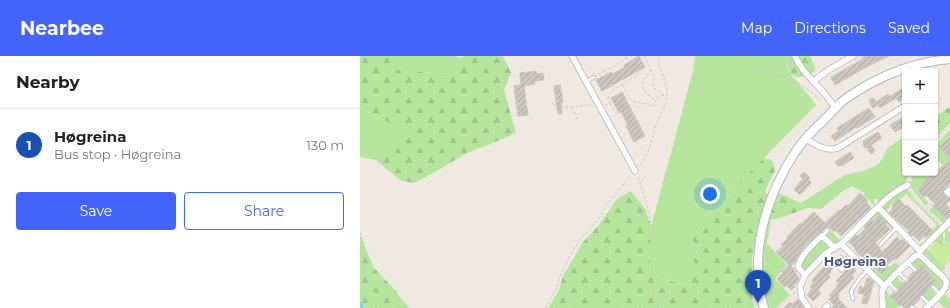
<!DOCTYPE html>
<html lang="en">
<head>
<meta charset="utf-8">
<style>
  body { margin:0; font-family:Montserrat,sans-serif; background:#f2f2f2; color:#222 }
  .controls { position:absolute; right:12px; top:12px; display:grid; overflow:hidden; border-radius:4px; box-shadow:0 1px 3px #0004 }
  .controls button { width:36px; height:36px; display:grid; place-items:center; padding:0; border:0; border-bottom:1px solid #e0e0e0; background:#fff; color:#222; font:20px sans-serif }
  .you { position:absolute; left:350px; top:138px; width:14px; height:14px; margin:-10px; border:3px solid #fff; border-radius:50%; background:#1a73e8; box-shadow:0 0 0 6px #1a73e833 }
  .badge { display:grid; place-items:center; width:26px; height:26px; border-radius:50%; background:#4264fb; color:#fff; font-size:13px; font-weight:700 }
  .pin { position:absolute; translate:-50% -33px; filter:drop-shadow(0 1px 2px #0008) }
  .pin::after { content:''; position:absolute; top:21px; width:14px; height:12px; background:inherit; clip-path:polygon(0 0,100% 0,50% 100%) }
  .list { margin:0; padding:0; list-style:none }
  h2 { display:flex; justify-content:space-between; align-items:center; height:52px; margin:0; padding:0 16px; font-size:17px }
  h2 small { font-size:13px; font-weight:400; color:#767676 }
  .list li { display:grid; grid-template-columns:26px 1fr auto; gap:12px; align-items:center; box-sizing:border-box; height:72px; padding:0 16px; border-top:1px solid #e0e0e0 }
  .list b { display:block; font-size:15px; white-space:nowrap }
  .list p { margin:0; font-size:13px; white-space:nowrap; color:#767676 }
  .list em { font-size:13px; font-style:normal; color:#767676 }
  .actions { display:flex; gap:8px; padding:12px 16px }
  .actions a { flex:1; padding:9px 0; border:1px solid #4264fb; border-radius:4px; text-align:center; font-size:14px; color:#4264fb }
  .actions .main { background:#4264fb; color:#fff }
  .icon { flex:none; width:22px; height:22px; fill:none; stroke:currentColor; stroke-width:2; stroke-linecap:round; stroke-linejoin:round }
  .map { position:relative; flex:none; width:590px; height:252px; overflow:hidden }
  header { display:flex; align-items:center; gap:24px; box-sizing:border-box; height:56px; padding:0 20px; background:#4264fb; color:#fff }
  header strong { font-size:19px }
  nav { display:flex; gap:22px; margin-inline-start:auto; font-size:14px }
  main { display:flex }
  aside { flex:1; background:#fff }
  .map>svg:first-child { display:block }
  .green { fill:#b6e59e }
  .forest { fill:url(#forest-firs) }
  .pitch { fill:#c9ec9a }
  .plaza { fill:url(#plaza-grid) }
  .lines { fill:none; stroke-linecap:round; stroke-linejoin:round }
  .stream { stroke:#75cff0; stroke-width:2 }
  .building { fill:url(#building-hatch); stroke:#cbc5ba }
  .lane-casing { stroke:#b4b7c1; stroke-width:4.5 }
  .street-casing { stroke:#b4b7c1; stroke-width:7 }
  .secondary-casing { stroke:#b4b7c1; stroke-width:10 }
  .path { stroke:#c9c9c9; stroke-width:1; stroke-dasharray:3 2; stroke-linecap:butt }
  .lane { stroke:#fff; stroke-width:3 }
  .street { stroke:#fff; stroke-width:5.5 }
  .secondary { stroke:#fff; stroke-width:8 }
  .labels { text-anchor:middle; dominant-baseline:central; stroke-width:3.5; stroke-linejoin:round; paint-order:stroke }
  .neighbourhood-label { font-size:13px; font-weight:bold; fill:#4d5680; stroke:#fff }
</style>
</head>
<body>
<header>
<strong>Nearbee</strong>
<nav><a>Map</a><a>Directions</a><a>Saved</a></nav>
</header>
<main>
<aside>
<h2>Nearby<small></small></h2>
<ul class="list">
<li><span class="badge" style="background:#1a4fb4">1</span><div><b>Høgreina</b><p>Bus stop · Høgreina</p></div><em>130 m</em></li>
</ul>
<div class="actions"><a class="main">Save</a><a>Share</a></div>
</aside>
<div class="map">
<svg width="590" height="252" viewBox="0 0 590 252">
  <defs>
    <pattern id="forest-firs" width="22" height="20" patternUnits="userSpaceOnUse"><rect width="22" height="20" fill="#b6e59e"/><path d="M5 1l3.5 6h-7zM16 11l3.5 6h-7z" fill="#9dc588"/></pattern>
    <pattern id="plaza-grid" width="8" height="8" patternUnits="userSpaceOnUse"><rect width="8" height="8" fill="#dfdcd8"/><path d="M0 4h8M4 0v8" fill="none" stroke="#c0bdba"/></pattern>
    <pattern id="building-hatch" width="6" height="6" patternUnits="userSpaceOnUse"><rect width="6" height="6" fill="#cbc7bf"/><path d="M-1 1l2-2M0 6l6-6M5 7l2-2" fill="none" stroke="#afaba4"/></pattern>
  </defs>
  <rect width="100%" height="100%" fill="#efe9e1"/>
  <!-- green -->
  <path class="green" d="M37 0H93L100 2 91 18 36 14Z
    M335 0H426C427 5 427 11 430 16 437 29 449 37 456 49L350 157 344 160 338 174 333 179V185L338 190 332 215 326 219 324 225 320 228 289 218 291 171 333 15Z
    M0 51 43 75 16 104 0 101Z
    M589 74 590 75V105L585 111 579 105 575 109V90Z
    M528 92H545V117H549L545 128 518 148 517 143H514L515 150 503 139 505 137 492 130 483 135 461 153 448 152 441 147 483 120 506 114 519 108Z
    M555 117H567V118L569 121 556 134 569 147 566 150C557 140 545 131 555 117Z
    M547 132C555 147 570 159 582 171L560 193 558 191 569 181 567 179 577 169 546 138 533 150 531 148 530 150V151L525 156 520 151 528 143Z
    M573 150 586 164 583 167 569 154Z
    M517 153 534 172 533 174 518 159 511 165 510 164 503 170 501 169Z
    M412 158 407 188 427 209 415 223 430 239 416 252H408C399 217 402 193 409 159Z
    M585 172 590 177V188L588 186 585 189Z
    M583 174V191H582L576 186 574 188V183Z
    M471 175 480 184 474 189 465 180Z
    M459 184 460 186 462 185 464 186 465 185 470 191 446 215 440 210 441 207Z
    M565 191 583 210 584 217 564 196 563 194Z
    M559 201 583 224 584 228 582 233 578 234 573 230 577 226 561 209 557 213 553 208 552 206 555 203Z
    M535 206 541 211 524 228 511 215 514 212 521 219Z
    M536 220 543 227 537 233 531 226Z
    M571 232 575 238 572 243 568 244 563 240Z
    M524 233 539 249 537 252H525Z"/>
  <!-- forest -->
  <path class="forest" d="M0 0H37V14L90 18 100 2 107 0H142L145 4 151 17 144 34 156 77 140 84 107 97 73 117 54 127 40 124 16 104 43 75 0 51Z
    M426 0H450L455 12 454 16C450 17 445 20 441 21 429 23 428 8 426 0Z
    M590 51V67L583 74 575 83V60Z
    M545 80V92H528Z
    M404 102 413 105 415 115 405 134 408 141 399 165 392 201 393 219 392 244 395 252H188L199 234 203 220 223 186 238 170 257 143 271 135 286 154 291 171 289 218 320 228 324 225 326 219 332 215 338 190 333 185V179L338 174 344 160 350 157Z
    M416 136 441 147 448 152 423 161 411 164 412 158 409 159Z
    M0 178 14 212 36 235 41 243 50 252H0Z
    M585 239 590 243V252C584 252 582 250 579 245Z"/>
  <!-- pitch -->
  <path class="pitch" d="M576 185 582 191 588 186 590 188V205L584 211 568 194Z"/>
  <!-- plaza -->
  <path class="plaza" d="M564 196 583 216V210H585V218L589 222 590 225V230L587 235 572 252H569L581 240 587 222 563 198Z"/>
  <g class="lines">
    <!-- stream -->
    <path class="stream" d="M0 247 3 252"/>
  </g>
  <!-- building -->
  <path class="building" d="M279 0 285 11 242 35 236 24 251 16 253 18 265 11 264 9Z
    M505 0H529L506 11 475 29 471 21 503 3 502 2Z
    M176 15 177 18 183 17 184 24 175 25V28L164 30 168 59 158 60 154 30 161 29 160 17Z
    M200 29 203 47H201L202 58H198L194 30Z
    M545 31V42L539 46 536 42 520 52 516 46 528 38 529 41Z
    M262 36 285 80 274 86 266 70 268 69 261 56 259 57 251 42Z
    M513 42 518 49 513 52 509 44Z
    M509 52 515 61 497 72 496 71 475 85 471 80 479 75 477 72Z
    M545 60V70L535 76 530 69Z
    M518 76 522 82 511 89 515 95 511 98 506 91 505 92 503 88 504 87 503 85Z
    M590 81V102L579 91Z
    M490 96 494 102 482 110 481 109 478 110 475 106Z
    M590 103V128L583 135 584 139 590 142V144L586 148 590 153V160L586 163 573 150 575 148 567 140 565 139 564 141 557 134 570 120 571 121Z
    M444 116 450 122 448 123 451 127 440 139 434 133 443 123 440 120Z
    M500 137 508 145 506 146 511 152 481 180 475 174 474 176 468 170 456 180 444 191 438 200 435 206 431 210 436 216 435 217 439 222 437 226 434 230 435 231 431 234 426 229 424 231 417 223 423 217 422 216 429 209 416 196 423 190 421 189 428 182 427 181 440 167 441 168 454 156 465 167 479 154 480 155 486 149 488 150Z
    M539 143 545 150 547 149 573 175 566 182 564 180 559 185 553 179 551 180 548 176 549 175 529 157 533 152 532 151Z
    M519 159 526 166 525 168 530 173 515 187 518 191 523 196 537 181 541 185 542 183 550 190 537 203 535 202 527 209 529 211 521 218 515 212 514 213 494 193 495 192 489 186 496 179 498 180 506 172 504 171 511 164 513 165Z
    M481 199 484 202 486 200 496 210V211L494 213 496 214 492 220 494 222 478 238 479 240 478 242 487 252H471L474 249 469 244 471 241 469 239 477 231 476 230 479 227 476 225 486 215 485 210 478 203Z
    M469 206 474 211 470 216V217L468 219 470 221 460 231V232L458 234 461 237 453 245 447 239 452 233 450 231 454 226 452 224 462 213Z
    M561 209 577 226 574 228 571 229 570 231V232L564 239 562 238 560 239 559 241 560 243 554 249H550L549 252H544L543 249H539L530 240 534 236 536 237 538 236 539 234 538 232 544 226 546 227 548 226 549 224 548 222 553 216H557L558 214 557 212Z
    M507 222 511 223 514 226 507 248 502 247 504 238 498 237 500 230 504 232Z
    M438 243 444 252H424L430 246 432 248Z"/>
  <g class="lines">
    <!-- lane casing -->
    <g class="lane-casing">
      <path id="lane" d="M226 26 234 21
        M462 180 468 174
        M520 189 537 171
        M548 207 555 214
        M538 216 546 224
        M528 226 536 234
        M573 231 580 238
        M562 241 569 248
        M493 243 491 235 500 222 508 214
        M552 251 553 252
        M541 252V251"/>
    </g>
    <!-- street casing -->
    <g class="street-casing">
      <path id="street" d="M212 0 275 115
        M435 0C441 15 454 25 464 37 468 42 472 47 476 52
        M454 25 467 15 493 0
        M446 82C455 90 466 95 478 92L545 50
        M590 134 587 136 590 138
        M518 151C527 142 536 134 548 129
        M481 188 518 151 560 195V199
        M560 195 590 165
        M466 197 482 213
        M445 219 438 211C440 200 454 187 462 180L475 192
        M449 252 442 242 440 231 445 219 466 197 481 188 524 230
        M465 252 467 250
        M523 252C523 247 522 241 522 236 523 227 548 207 555 200L560 199 585 223C586 225 587 226 586 229 585 236 571 247 566 252"/>
    </g>
    <!-- secondary casing -->
    <g class="secondary-casing">
      <path id="secondary" d="M404 252C401 243 400 234 399 225 399 219 398 213 398 207 399 168 413 131 434 98 442 85 453 74 464 64 472 56 479 47 488 41 519 20 553 6 590 3"/>
    </g>
    <!-- path -->
    <path class="path" d="M284 0 295 21 293 30 295 33 304 38
      M388 0C395 22 418 18 436 26 445 31 453 38 462 45
      M291 13 283 25 282 30 286 37 295 44
      M239 18 263 5 268 0
      M262 29C266 34 269 43 273 45 276 47 279 46 282 47 287 48 290 51 294 50 298 41 294 40 306 39
      M192 46C192 47 193 48 194 49 198 53 225 50 231 48
      M250 48 256 57 259 59
      M245 49H248L250 47C249 45 248 43 248 41 248 35 273 22 278 19V16
      M212 51 217 63
      M575 86 590 70
      M280 109C284 103 288 97 290 90 292 84 293 78 295 72 300 58 308 50 307 33 305 22 299 12 298 0
      M278 121C284 138 290 154 291 172 293 195 289 218 294 241 295 244 298 248 299 252
      M550 123 553 117
      M550 134C555 145 571 158 580 167
      M566 153 582 139
      M505 174 517 186
      M0 176 4 196V219L8 228 28 252
      M584 190V180
      M523 192 538 207
      M185 252 196 234 201 217 214 193 221 183 238 164 246 150 271 119
      M419 252 435 236"/>
    <!-- lane -->
    <use href="#lane" class="lane"/>
    <!-- street -->
    <use href="#street" class="street"/>
    <!-- secondary -->
    <use href="#secondary" class="secondary"/>
  </g>
  <g class="labels">
    <!-- neighbourhood labels -->
    <g class="neighbourhood-label">
      <text x="495" y="205">Høgreina</text>
    </g>
  </g>
</svg>
<div class="controls">
<button>+</button>
<button>−</button>
<button><svg class="icon" aria-label="layers" viewBox="0 0 24 24"><path d="M12 4l9 5-9 5-9-5zM3 14l9 5 9-5"/></svg></button>
</div>
<div class="you"></div>
<div class="pin badge" style="left:398px;top:247px;background:#1a4fb4">1</div>
</div>
</main>
</body>
</html>
